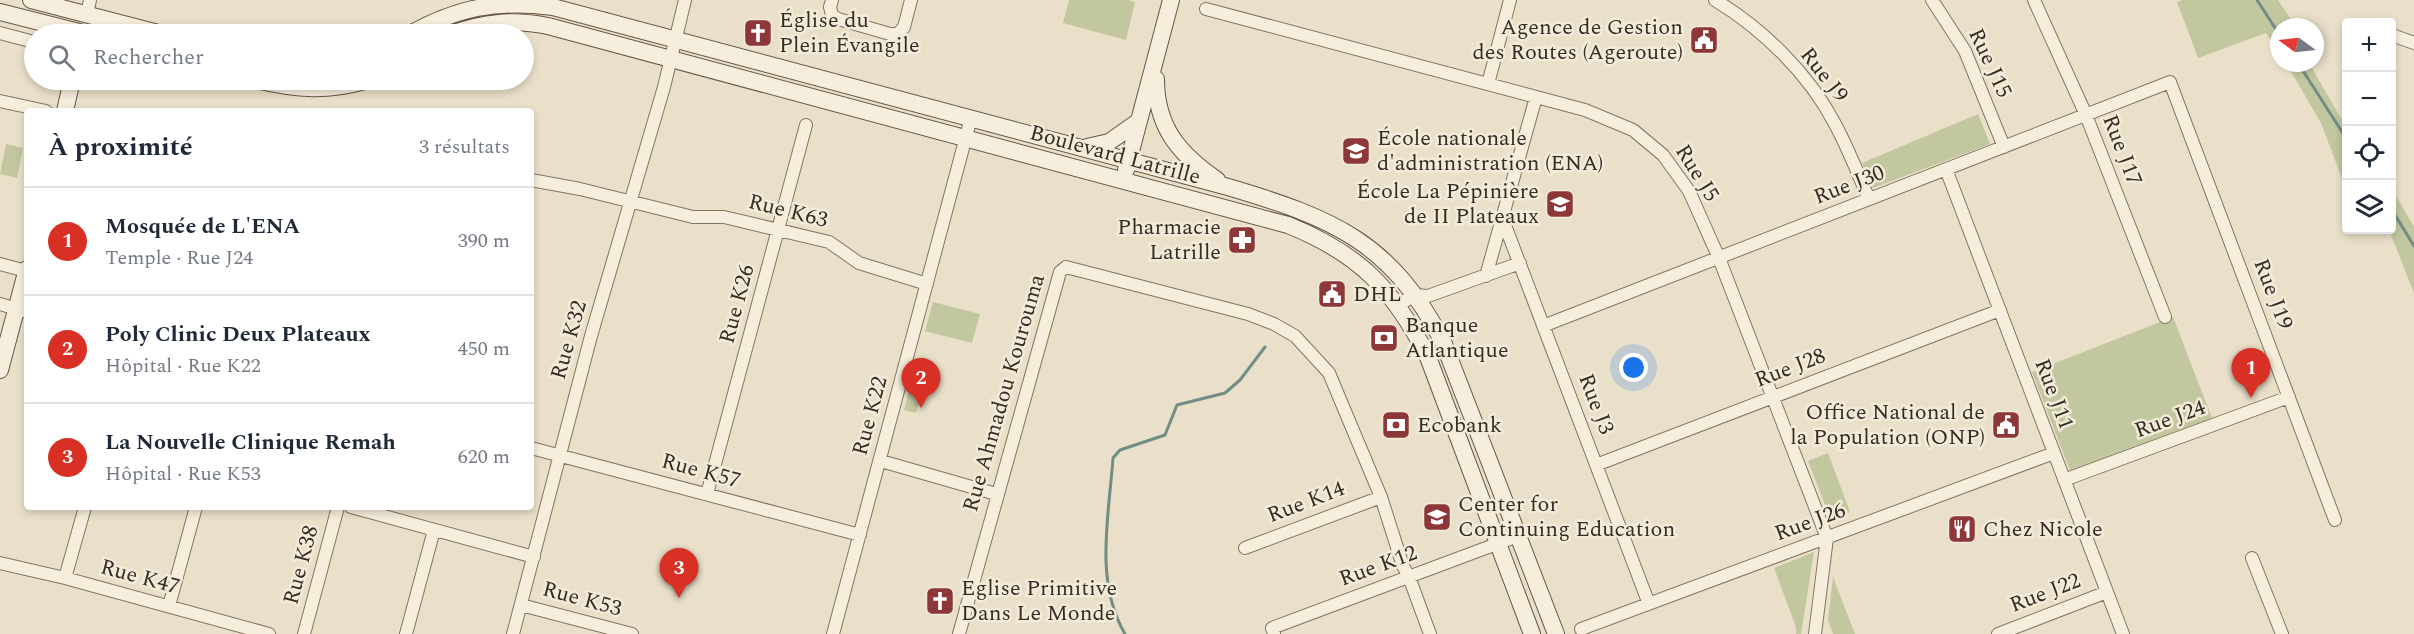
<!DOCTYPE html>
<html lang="fr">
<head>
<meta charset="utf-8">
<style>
  body { margin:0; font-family:Spectral,serif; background:#f2f2f3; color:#1f2937 }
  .controls { position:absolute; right:18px; top:18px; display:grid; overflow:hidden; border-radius:6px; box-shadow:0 3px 9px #0003 }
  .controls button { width:54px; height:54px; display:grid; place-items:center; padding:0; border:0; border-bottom:2px solid #e0e1e3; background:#fff; color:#1f2937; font:30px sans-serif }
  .compass { position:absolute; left:2270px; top:18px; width:54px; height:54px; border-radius:50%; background:#fff; box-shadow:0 3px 9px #0003; rotate:285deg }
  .you { position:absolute; left:1634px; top:368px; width:21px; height:21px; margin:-15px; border:4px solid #fff; border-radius:50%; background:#1a73e8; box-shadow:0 0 0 9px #1a73e833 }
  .badge { display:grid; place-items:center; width:39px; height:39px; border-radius:50%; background:#d93025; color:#fff; font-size:20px; font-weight:700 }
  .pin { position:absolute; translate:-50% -50px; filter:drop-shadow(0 2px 3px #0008) }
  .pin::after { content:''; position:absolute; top:32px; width:21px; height:18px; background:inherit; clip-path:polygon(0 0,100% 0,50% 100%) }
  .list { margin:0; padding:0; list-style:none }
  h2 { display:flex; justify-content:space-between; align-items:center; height:78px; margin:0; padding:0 24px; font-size:26px }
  h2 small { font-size:20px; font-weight:400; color:#747a83 }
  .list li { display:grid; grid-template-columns:39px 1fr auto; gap:18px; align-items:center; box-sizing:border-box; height:108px; padding:0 24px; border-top:2px solid #e0e1e3 }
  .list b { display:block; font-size:22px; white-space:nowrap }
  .list p { margin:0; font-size:20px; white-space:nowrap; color:#747a83 }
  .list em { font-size:20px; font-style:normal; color:#747a83 }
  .icon { flex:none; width:33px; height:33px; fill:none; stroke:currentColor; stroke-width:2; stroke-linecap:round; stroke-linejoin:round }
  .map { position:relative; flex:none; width:2414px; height:634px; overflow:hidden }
  .search { position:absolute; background:#fff; box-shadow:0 3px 9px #0003; left:24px; top:24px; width:510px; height:66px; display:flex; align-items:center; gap:15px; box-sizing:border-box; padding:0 21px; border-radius:33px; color:#747a83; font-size:22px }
  .panel { position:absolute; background:#fff; box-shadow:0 3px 9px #0003; left:24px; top:108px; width:510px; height:402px; border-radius:6px }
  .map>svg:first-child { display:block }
  .green { fill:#c2c79f }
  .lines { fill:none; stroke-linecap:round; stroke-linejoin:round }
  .stream { stroke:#718d86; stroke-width:3 }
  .street-casing { stroke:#857460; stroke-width:14 }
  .secondary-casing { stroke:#675543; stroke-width:18 }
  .street { stroke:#f6eedc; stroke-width:12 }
  .secondary { stroke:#f6eedc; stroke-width:16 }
  .labels { text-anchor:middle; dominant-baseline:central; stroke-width:5; stroke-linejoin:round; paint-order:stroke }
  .poi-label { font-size:22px; fill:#372c22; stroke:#f2ebd9; text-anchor:start }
  .street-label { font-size:22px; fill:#372c22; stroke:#f2ebd9 }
</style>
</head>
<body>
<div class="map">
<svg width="2414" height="634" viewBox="0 0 2414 634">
  <rect width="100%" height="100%" fill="#eae0ca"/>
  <!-- green -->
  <path class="green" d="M1069 0H1128L1135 2 1126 40 1063 23Z
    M2182 0H2278L2296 27H2279V53L2266 33 2198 58 2177 2Z
    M2286 63H2309L2346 127V189L2321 123Z
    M1978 114 1990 144 1873 188 1862 163Z
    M6 144 23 148 17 178 0 174Z
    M2392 189 2414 227V293L2389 230H2392Z
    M933 302 980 314 972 343 925 331Z
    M2173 317 2212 418 2071 473 2032 372Z
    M917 362 928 365 916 413 904 410Z
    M1828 453 1850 512 1831 520 1808 461Z
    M1814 552 1801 634H1796V627L1774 568Z
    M1833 577 1855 634H1833L1828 620Z"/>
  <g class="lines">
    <!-- stream -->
    <path class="stream" d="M2257 0 2279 34
      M2298 63 2346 138
      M2392 210 2414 246
      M1125 634C1094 581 1109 516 1113 458L1120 450 1165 435 1177 405 1225 393 1240 380 1265 347"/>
    <!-- street casing -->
    <g class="street-casing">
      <path id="street" d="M832 0 830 7 832 15 838 19 890 34H898L904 27 911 0
        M1715 0C1763 29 1809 74 1835 124 1848 148 1858 174 1869 199
        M1932 0 1965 51 2004 147
        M2034 0 2086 115 2165 317
        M1206 9 1585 110 1633 130 1663 155 1689 191 1719 258 1827 538 1815 634
        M87 14 90 0
        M0 33 34 42
        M2392 35 2414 43
        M1488 84 1510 0
        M0 101 46 111
        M1946 169 2123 634
        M531 180 580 189 693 217H724L829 242 859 263 927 284
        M1503 220 1649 604
        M0 264 26 271
        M1486 276 1536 97
        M0 304 27 312
        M1398 305 1415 295 1428 296 1520 263
        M1543 326 2170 82 2335 520
        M531 448 860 535
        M881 461 996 494
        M1596 465 2000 310
        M2064 480 2289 397
        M707 494 806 125
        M351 507 534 557
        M1245 548 1381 497
        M2252 558 2282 634
        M0 563 65 578 269 634
        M65 578 85 507
        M521 605 632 634
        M169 606 196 507
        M1581 629 2054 453
        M304 634 338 507
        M406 634 434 530
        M513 634 591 336 664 87 685 0
        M833 634 971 118
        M959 634 1060 272 1066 267 1248 314 1274 324 1295 336 1329 373 1381 497 1403 566 1409 577 1430 634
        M1274 634 1272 628 1518 536
        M1998 634 2107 592"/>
    </g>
    <!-- secondary casing -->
    <g class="secondary-casing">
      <path id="secondary" d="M31 0 162 34
        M0 12 87 34
        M410 34C459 7 497 0 553 7L1228 187C1333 218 1392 242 1444 344L1556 634
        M451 34C484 22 514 19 548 26L1288 225C1360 254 1393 289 1428 357L1532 634
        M1156 79C1156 127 1179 154 1217 180
        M256 80C298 90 327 92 368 80
        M65 111 72 80
        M1087 147 1109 142 1139 121
        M1126 170 1171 0
        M0 370 27 269"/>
    </g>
    <!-- street -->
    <use href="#street" class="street"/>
    <!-- secondary -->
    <use href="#secondary" class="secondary"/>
  </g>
  <!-- icons -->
  <defs>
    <g id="church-square" transform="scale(1.5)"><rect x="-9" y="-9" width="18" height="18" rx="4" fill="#8d3738" stroke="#f2ebd9"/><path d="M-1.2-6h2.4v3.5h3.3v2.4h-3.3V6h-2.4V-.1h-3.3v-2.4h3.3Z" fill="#fff"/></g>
    <g id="civic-square" transform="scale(1.5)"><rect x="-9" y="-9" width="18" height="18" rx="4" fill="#8d3738" stroke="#f2ebd9"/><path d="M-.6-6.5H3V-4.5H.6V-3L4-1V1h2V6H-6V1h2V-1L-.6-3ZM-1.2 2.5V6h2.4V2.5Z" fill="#fff"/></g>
    <g id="university-square" transform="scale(1.5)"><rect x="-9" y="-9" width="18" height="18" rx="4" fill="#8d3738" stroke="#f2ebd9"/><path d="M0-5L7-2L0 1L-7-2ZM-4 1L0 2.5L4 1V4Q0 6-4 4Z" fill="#fff"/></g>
    <g id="school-square" transform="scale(1.5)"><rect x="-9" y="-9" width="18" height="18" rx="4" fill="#8d3738" stroke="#f2ebd9"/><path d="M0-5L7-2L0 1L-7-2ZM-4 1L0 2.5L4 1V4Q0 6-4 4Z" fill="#fff"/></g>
    <g id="pharmacy-square" transform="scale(1.5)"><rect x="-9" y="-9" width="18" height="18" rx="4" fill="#8d3738" stroke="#f2ebd9"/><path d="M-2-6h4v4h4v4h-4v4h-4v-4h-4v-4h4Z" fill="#fff"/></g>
    <g id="bank-square" transform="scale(1.5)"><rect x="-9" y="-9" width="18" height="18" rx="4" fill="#8d3738" stroke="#f2ebd9"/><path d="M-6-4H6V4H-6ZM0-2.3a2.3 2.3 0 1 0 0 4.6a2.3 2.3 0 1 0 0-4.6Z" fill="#fff"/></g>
    <g id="restaurant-square" transform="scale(1.5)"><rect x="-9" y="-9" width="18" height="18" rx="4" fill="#8d3738" stroke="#f2ebd9"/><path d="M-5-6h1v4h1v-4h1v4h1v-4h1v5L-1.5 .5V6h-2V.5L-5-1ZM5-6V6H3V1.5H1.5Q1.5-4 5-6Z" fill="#fff"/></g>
  </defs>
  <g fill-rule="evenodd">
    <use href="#church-square" x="758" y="33"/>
    <use href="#civic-square" x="1704" y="40"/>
    <use href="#university-square" x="1356" y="151"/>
    <use href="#school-square" x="1560" y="204"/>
    <use href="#pharmacy-square" x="1242" y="240"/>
    <use href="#civic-square" x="1332" y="294"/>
    <use href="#bank-square" x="1384" y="338"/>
    <use href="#bank-square" x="1396" y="425"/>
    <use href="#civic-square" x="2006" y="425"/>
    <use href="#university-square" x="1437" y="517"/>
    <use href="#restaurant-square" x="1962" y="529"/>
    <use href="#church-square" x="940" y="601"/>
  </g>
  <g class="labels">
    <!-- poi labels -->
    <g class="poi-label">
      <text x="779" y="20">Église du<tspan x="779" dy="25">Plein Évangile</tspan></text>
      <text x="1683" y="27" text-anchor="end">Agence de Gestion<tspan x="1683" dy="25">des Routes (Ageroute)</tspan></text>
      <text x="1377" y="138">École nationale<tspan x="1377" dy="25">d'administration (ENA)</tspan></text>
      <text x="1539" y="191" text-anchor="end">École La Pépinière<tspan x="1539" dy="25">de II Plateaux</tspan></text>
      <text x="1221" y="227" text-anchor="end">Pharmacie<tspan x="1221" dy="25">Latrille</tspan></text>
      <text x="1353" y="294">DHL</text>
      <text x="1405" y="325">Banque<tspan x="1405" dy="25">Atlantique</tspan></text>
      <text x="1985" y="412" text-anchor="end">Office National de<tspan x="1985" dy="25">la Population (ONP)</tspan></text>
      <text x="1417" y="425">Ecobank</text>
      <text x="1458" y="504">Center for<tspan x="1458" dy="25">Continuing Education</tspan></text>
      <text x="1983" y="529">Chez Nicole</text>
      <text x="961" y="588">Eglise Primitive<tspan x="961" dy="25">Dans Le Monde</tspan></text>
    </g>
    <!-- street labels -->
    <g class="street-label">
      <text transform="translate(1990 63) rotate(65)">Rue J15</text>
      <text transform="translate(1824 75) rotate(52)">Rue J9</text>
      <text transform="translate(2122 150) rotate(69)">Rue J17</text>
      <text transform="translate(1115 155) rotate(15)">Boulevard Latrille</text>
      <text transform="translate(1697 173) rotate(58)">Rue J5</text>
      <text transform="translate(1849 185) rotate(-21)">Rue J30</text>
      <text transform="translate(788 211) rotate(14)">Rue K63</text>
      <text transform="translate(2273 294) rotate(69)">Rue J19</text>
      <text transform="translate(737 304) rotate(-75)">Rue K26</text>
      <text transform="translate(569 340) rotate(-74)">Rue K32</text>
      <text transform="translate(1790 368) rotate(-21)">Rue J28</text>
      <text transform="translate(1004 393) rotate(-74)">Rue Ahmadou Kourouma</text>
      <text transform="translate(2054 394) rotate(69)">Rue J11</text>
      <text transform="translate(1596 404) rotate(69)">Rue J3</text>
      <text transform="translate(870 416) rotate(-75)">Rue K22</text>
      <text transform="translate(2170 419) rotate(-20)">Rue J24</text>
      <text transform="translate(701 471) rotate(15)">Rue K57</text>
      <text transform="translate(1306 502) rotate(-21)">Rue K14</text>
      <text transform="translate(1810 522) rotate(-20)">Rue J26</text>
      <text transform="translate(301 565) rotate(-75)">Rue K38</text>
      <text transform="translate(1378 566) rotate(-20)">Rue K12</text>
      <text transform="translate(140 577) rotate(15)">Rue K47</text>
      <text transform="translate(2045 593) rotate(-21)">Rue J22</text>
      <text transform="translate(582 599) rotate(15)">Rue K53</text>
    </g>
  </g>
</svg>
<div class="controls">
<button>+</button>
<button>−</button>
<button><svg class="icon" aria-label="locate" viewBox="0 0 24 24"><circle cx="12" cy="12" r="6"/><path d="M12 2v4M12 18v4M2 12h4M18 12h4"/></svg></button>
<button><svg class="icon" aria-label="layers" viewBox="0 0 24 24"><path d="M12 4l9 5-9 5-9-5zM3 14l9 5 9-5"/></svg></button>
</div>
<svg class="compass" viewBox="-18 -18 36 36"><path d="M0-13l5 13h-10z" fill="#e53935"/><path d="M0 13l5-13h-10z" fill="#747a83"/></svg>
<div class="you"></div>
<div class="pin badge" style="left:2251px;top:398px">1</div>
<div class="pin badge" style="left:921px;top:408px">2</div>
<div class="pin badge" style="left:679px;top:598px">3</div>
<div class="search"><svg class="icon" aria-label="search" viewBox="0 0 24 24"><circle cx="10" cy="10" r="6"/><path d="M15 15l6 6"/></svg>Rechercher</div>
<section class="panel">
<h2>À proximité<small>3 résultats</small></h2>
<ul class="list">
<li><span class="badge">1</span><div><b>Mosquée de L'ENA</b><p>Temple · Rue J24</p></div><em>390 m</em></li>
<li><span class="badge">2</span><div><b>Poly Clinic Deux Plateaux</b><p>Hôpital · Rue K22</p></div><em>450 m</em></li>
<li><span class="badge">3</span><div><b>La Nouvelle Clinique Remah</b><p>Hôpital · Rue K53</p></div><em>620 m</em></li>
</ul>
</section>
</div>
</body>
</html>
